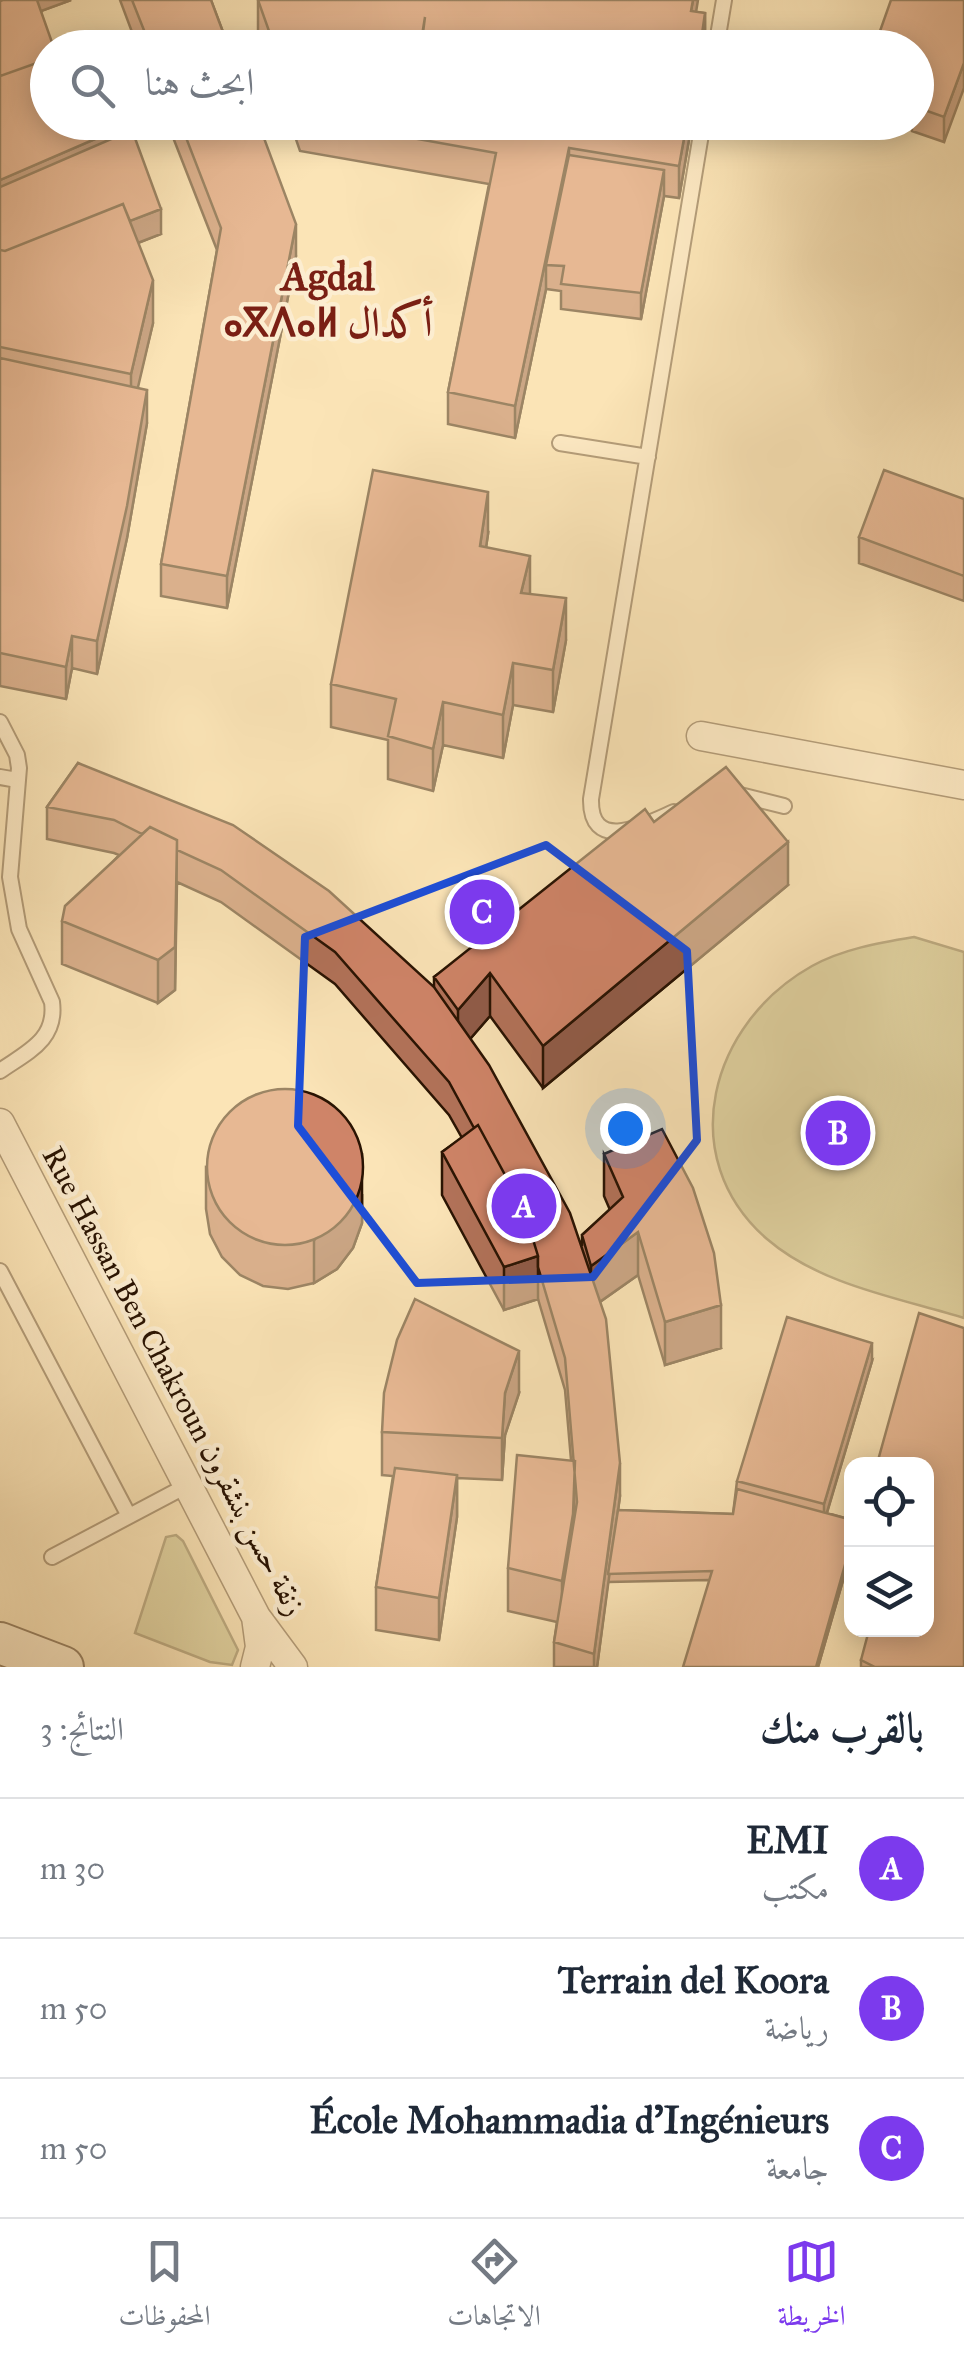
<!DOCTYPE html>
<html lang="ar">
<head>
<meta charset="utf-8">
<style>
  body { margin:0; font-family:"IM FELL Great Primer",Amiri,"Noto Sans Tifinagh",serif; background:#f2f2f3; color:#1f2937; direction:rtl }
  .controls { position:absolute; right:30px; bottom:30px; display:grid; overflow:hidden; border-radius:20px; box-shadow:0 5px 25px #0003 }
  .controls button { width:90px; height:90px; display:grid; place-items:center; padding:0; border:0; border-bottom:2px solid #e0e1e3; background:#fff; color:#1f2937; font:50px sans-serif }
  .you { position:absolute; left:625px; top:1128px; width:35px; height:35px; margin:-25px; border:8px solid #fff; border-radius:50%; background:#1a73e8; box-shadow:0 0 0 15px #1a73e833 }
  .badge { display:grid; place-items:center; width:65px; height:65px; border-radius:50%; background:#7c3aed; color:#fff; font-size:32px; font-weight:700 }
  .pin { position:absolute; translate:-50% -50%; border:5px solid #fff; box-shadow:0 2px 10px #0006 }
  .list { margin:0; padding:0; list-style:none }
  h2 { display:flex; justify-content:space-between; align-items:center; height:130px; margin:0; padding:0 40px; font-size:42px }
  h2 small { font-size:32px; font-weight:400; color:#747a83 }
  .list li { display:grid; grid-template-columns:65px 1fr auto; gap:30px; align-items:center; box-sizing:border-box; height:140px; padding:0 40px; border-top:2px solid #e0e1e3 }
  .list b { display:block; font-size:38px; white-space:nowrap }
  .list p { margin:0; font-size:32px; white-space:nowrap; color:#747a83 }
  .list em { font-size:32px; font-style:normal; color:#747a83 }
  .icon { flex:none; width:55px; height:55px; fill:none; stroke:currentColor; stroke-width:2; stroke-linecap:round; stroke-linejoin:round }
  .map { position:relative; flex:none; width:964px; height:1667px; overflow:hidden; direction:ltr }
  .search { position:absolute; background:#fff; box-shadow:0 5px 25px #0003; left:30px; right:30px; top:30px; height:110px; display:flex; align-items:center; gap:25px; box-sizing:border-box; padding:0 35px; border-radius:55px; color:#747a83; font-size:38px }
  .sheet { height:550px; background:#fff }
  nav { display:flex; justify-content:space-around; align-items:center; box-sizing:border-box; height:140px; border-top:2px solid #e0e1e3; background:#fff; font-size:28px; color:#747a83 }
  nav a { display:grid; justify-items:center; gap:5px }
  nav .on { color:#7c3aed }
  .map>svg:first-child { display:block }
  .green { fill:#c3c28a; stroke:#766a46; stroke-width:2.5 }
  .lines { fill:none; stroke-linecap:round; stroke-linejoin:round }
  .service-casing { stroke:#5e472f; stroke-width:18 }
  .minor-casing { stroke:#5e472f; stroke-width:31 }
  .secondary-casing { stroke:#291302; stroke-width:44 }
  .service { stroke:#fcedd0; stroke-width:14 }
  .minor { stroke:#fcedd0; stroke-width:28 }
  .secondary { stroke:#fcedd0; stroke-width:40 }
  .wall { fill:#b27259; stroke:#291302; stroke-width:2.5 }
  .shaded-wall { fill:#915c49; stroke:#291302; stroke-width:2.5 }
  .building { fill:#cf8468; stroke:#291302; stroke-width:2.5 }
  .marked { fill:none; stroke:#1d4ed8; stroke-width:8; stroke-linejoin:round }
  .labels { text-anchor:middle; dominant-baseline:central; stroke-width:9; stroke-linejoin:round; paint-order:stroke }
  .street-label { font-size:30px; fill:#291302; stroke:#fcedd0 }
  .district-label { font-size:40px; font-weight:bold; fill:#7a1f14; stroke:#fcedd0 }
</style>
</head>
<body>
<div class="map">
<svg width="964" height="1667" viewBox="0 0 964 1667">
  <rect width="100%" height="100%" fill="#fbe4b7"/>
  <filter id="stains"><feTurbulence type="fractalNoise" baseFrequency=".002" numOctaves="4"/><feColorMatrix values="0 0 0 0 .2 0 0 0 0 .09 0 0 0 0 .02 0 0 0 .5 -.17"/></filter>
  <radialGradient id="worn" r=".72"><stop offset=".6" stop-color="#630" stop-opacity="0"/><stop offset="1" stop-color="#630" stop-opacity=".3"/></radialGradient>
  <!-- green -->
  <path class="green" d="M914 937 964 952V1318C899 1298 820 1285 767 1239 673 1157 710 1023 812 966 843 949 878 943 914 937Z
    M176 1535 183 1541 238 1650 232 1665 210 1662 135 1633 166 1537Z"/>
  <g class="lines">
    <!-- service casing -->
    <g class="service-casing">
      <path id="service" d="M716 48 724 0
        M560 443 648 457
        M0 722 17 755 19 768 10 877 19 929 52 1002C57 1040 27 1052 0 1071
        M0 777 17 780
        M732 793 784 806
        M674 812C647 824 590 855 591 799L703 122
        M0 1271 129 1516
        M52 1557 188 1485"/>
    </g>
    <!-- minor casing -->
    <g class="minor-casing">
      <path id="minor" d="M701 736 964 785
        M0 1123 256 1617 293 1667
        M255 1667 260 1647 256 1617"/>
    </g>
    <!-- secondary casing -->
    <g class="secondary-casing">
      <path id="secondary" d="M0 1643 63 1667"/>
    </g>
    <!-- service -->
    <use href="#service" class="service"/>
    <!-- minor -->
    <use href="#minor" class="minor"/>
    <!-- secondary -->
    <use href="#secondary" class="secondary"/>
  </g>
  <!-- wall -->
  <path class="wall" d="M0 0H71L41 11 48 48 132 130 161 234 138 243 153 323 137 388 147 423 127 538 97 674 72 668 66 699 0 686Z
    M120 0H211L229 48H138Z
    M258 0 696 12 705 13V48H263L258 31Z
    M964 0 944 142 912 131V122H916V48Z
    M167 122H258L296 256 227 608 161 596V564L217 250Z
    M290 122H692L679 198 664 196 641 319 561 309V291L546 289 515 438 448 424V392L489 184 300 151Z
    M964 499V601L859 563V537Z
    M488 534 486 547 530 594 566 640 553 712 513 705 503 758 443 745 433 791 388 779V740L331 727V684Z
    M78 763 434 987V977L654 822 788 885 543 1088 490 1016 470 1039 582 1246V1235L610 1210 604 1196V1154L721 1348 665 1365 638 1275 600 1302 620 1496 618 1510 733 1514 737 1481 872 1361 827 1513 852 1520V1549L818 1667 709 1580 608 1582 597 1667H554V1642L557 1622 508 1611V1568L571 1460 565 1390 538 1299 504 1310 442 1195V1152L462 1138 449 1115 335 984 221 902 177 882 175 990 158 1003 62 964V921L119 855 114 853 47 839V807Z
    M206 1167 362 1195V1223L353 1248 337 1269 314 1283 288 1289 263 1286 240 1275 222 1257 210 1234 206 1209Z
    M519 1393 505 1435 502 1480 457 1478V1517L439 1640 376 1630V1587L393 1476 382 1475V1432Z
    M861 1660 964 1667H861Z"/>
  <!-- shaded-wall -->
  <path class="shaded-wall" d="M0 0H71L0 26Z
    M693 0H698L691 43V11Z
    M705 13V48H700Z
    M964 63V88L944 142V117Z
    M687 122H692L679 198V166Z
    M132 123V156L0 213V180Z
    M569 148V180L546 265V289L515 438V406Z
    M664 170V196L641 319V293Z
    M161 209V234L5 294V268Z
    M296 224V256L227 608V576Z
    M153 280V323L131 417V374Z
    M147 390V423L127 538 97 674V641Z
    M488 492V534L480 589V546Z
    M530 556V599L521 593Z
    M566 598V640L553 712V670Z
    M72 636V668L66 699V667Z
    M513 663V705L503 758V715Z
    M443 702V745L433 791V749Z
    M177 840 175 990 158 1003V960Z
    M788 842V885L543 1088V1046Z
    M490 973V1016L458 1053V1010Z
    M362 1153V1223L353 1248 337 1269 314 1283V1241Z
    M638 1232V1275L591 1308V1266Z
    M538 1256V1299L504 1310V1267Z
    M721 1305V1348L665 1365V1322Z
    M872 1343V1361L824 1522V1504Z
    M519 1351V1393L505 1435 502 1480V1438L505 1393Z
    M575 1461 573 1557 562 1623V1581Z
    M620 1463V1496L597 1667H594V1654Z
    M457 1475V1517L439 1640V1598Z
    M852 1540V1549L818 1667H816Z"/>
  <!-- building -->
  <path class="building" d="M3 0H37L54 48H48V59L0 76V1Z
    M132 0H211L229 48H151Z
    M258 0H693L691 11 705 13 700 48H516L518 36 479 32 475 48H421L425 17 420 48H275Z
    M891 0H964V63L944 117 916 107V95L919 89 916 88V48H874Z
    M102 40 104 48H79Z
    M48 59V122L132 123 0 180V76Z
    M180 122H258L296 224 227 576 161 564 221 228Z
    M323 122H687L679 166 569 148 515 406 448 392 496 153Z
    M132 130 161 209 130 221 123 204 5 251 0 250V187Z
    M569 155 664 170 641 293 561 284 564 266 546 265Z
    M123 204 153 280 131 374 0 347V250L5 251Z
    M0 358 147 390 127 506 97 641 72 636 66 667 0 653Z
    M373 470 488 492 480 546 530 556 521 593 566 598 553 670 513 663 503 715 443 702 433 749 388 736 396 699 331 684Z
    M884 470 964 499V576L859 537Z
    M78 763 233 825 329 891 434 987 489 1065 570 1213 606 1319 620 1463 594 1654 554 1642 577 1502 565 1358 538 1267V1256L524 1210 478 1125 474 1128 449 1082 335 952 221 870 177 850V840L150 827 142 834 114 820 47 807Z
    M726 767 788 842 543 1046 490 973 458 1010 434 977 645 809 654 822Z
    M150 827 177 840 175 947 158 960 62 921 65 906Z
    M207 1167a78 78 0 1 1 156 0a78 78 0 1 1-156 0Z
    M478 1125 524 1210 538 1256 504 1267 442 1152Z
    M662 1129 693 1188 714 1253 721 1305 665 1322 638 1232 591 1266 582 1235 623 1197 604 1154Z
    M415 1299 519 1351 505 1393 502 1438 382 1432 384 1393 397 1340Z
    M919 1313 964 1328V1667H875L861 1660 869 1630H926V1464H877Z
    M787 1317 872 1343 824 1504 737 1481Z
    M517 1455 575 1461 573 1514 562 1581 508 1568Z
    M395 1468 457 1475 439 1598 376 1587Z
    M737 1489 852 1520V1540L816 1667H683L712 1571 608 1574 618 1510 733 1514Z"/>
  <!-- marked area -->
  <path d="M0 0H964V1667H0ZM546 845 687 951 697 1140 593 1277 417 1283 298 1126 305 937Z" fill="#fbe4b7" fill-opacity=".55" fill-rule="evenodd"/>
  <path class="marked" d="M546 845 687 951 697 1140 593 1277 417 1283 298 1126 305 937Z"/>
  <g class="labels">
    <!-- street labels -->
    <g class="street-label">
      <text transform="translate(174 1381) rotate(62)">Rue Hassan Ben Chakroun زنقة حسن بنشقرون</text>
    </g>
    <!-- district labels -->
    <g class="district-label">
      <text x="328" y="276">Agdal<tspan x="328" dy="46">ⴰⴳⴷⴰⵍ أكدال</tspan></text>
    </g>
  </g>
  <rect width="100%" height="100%" filter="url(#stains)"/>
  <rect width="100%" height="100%" fill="url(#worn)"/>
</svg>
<div class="controls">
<button><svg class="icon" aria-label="locate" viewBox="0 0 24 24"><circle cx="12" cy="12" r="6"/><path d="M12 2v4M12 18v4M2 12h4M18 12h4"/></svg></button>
<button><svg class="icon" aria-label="layers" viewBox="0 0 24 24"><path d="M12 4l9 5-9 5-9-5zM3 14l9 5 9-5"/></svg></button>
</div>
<div class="you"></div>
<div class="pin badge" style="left:524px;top:1206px">A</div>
<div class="pin badge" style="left:838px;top:1133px">B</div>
<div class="pin badge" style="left:482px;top:912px">C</div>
<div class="search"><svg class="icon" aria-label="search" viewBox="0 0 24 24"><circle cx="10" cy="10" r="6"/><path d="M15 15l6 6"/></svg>ابحث هنا</div>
</div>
<section class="sheet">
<h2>بالقرب منك<small>النتائج: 3</small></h2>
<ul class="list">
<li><span class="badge">A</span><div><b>EMI</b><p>مكتب</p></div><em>30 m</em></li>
<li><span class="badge">B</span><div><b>Terrain del Koora</b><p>رياضة</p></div><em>50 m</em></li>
<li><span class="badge">C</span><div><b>École Mohammadia d'Ingénieurs</b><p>جامعة</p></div><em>50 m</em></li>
</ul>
</section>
<nav>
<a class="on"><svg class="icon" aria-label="map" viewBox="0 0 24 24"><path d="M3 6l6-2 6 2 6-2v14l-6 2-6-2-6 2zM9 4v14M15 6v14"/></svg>الخريطة</a>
<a><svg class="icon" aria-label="directions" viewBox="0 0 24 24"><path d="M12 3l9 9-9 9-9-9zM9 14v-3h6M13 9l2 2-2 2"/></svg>الاتجاهات</a>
<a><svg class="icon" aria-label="saved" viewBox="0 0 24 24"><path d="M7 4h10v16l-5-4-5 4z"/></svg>المحفوظات</a>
</nav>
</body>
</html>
